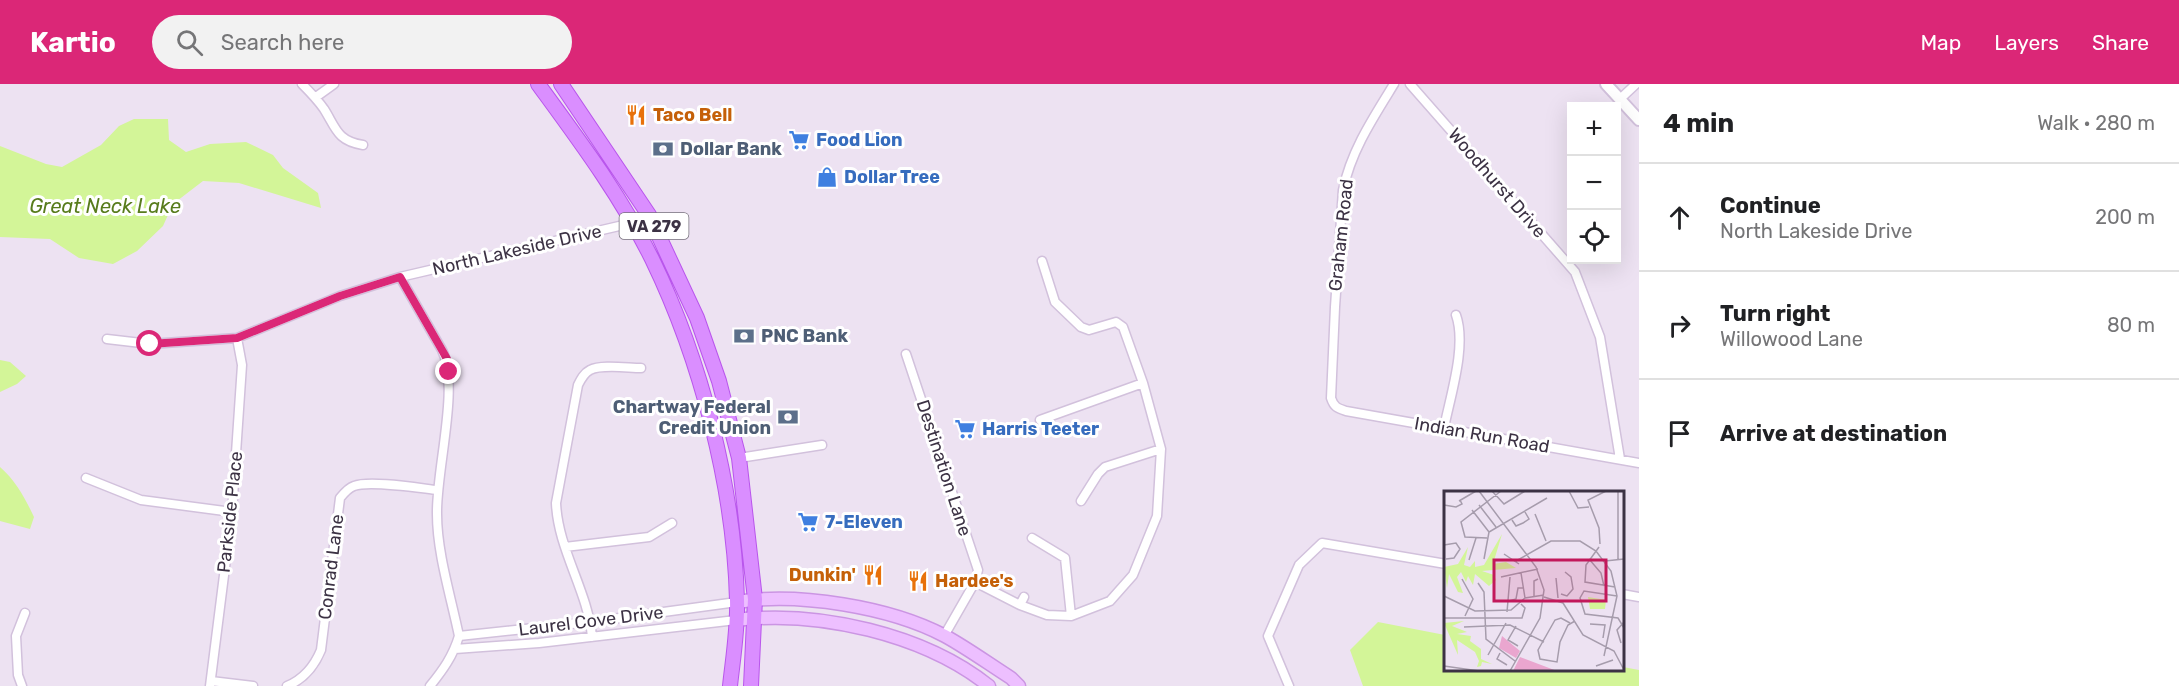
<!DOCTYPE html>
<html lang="en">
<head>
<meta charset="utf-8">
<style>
  body { margin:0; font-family:Rubik,sans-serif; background:#f2f2f2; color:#202124 }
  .controls { position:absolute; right:18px; top:18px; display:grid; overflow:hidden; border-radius:0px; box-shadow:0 6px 24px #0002 }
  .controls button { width:54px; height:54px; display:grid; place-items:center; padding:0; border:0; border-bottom:2px solid #e0e0e0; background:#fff; color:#202124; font:30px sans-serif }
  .stop { position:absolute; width:18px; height:18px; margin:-14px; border:4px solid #db2777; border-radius:50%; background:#fff }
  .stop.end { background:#db2777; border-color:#fff; box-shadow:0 2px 6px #0008 }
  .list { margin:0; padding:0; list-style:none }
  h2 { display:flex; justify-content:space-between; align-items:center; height:78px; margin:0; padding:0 24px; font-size:26px }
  h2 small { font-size:20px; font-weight:400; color:#757577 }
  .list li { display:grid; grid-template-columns:39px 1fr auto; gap:18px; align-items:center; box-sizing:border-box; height:108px; padding:0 24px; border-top:2px solid #e0e0e0 }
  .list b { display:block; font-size:22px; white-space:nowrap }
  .list p { margin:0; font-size:20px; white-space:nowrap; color:#757577 }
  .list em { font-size:20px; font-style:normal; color:#757577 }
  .icon { flex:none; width:33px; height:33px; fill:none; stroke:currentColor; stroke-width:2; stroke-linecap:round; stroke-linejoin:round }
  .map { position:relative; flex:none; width:1639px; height:602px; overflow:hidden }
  header { display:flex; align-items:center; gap:36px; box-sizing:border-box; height:84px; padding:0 30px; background:#db2777; color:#fff }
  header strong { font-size:28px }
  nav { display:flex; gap:33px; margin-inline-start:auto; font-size:21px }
  .search { width:420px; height:54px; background:#f2f2f2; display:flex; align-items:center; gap:15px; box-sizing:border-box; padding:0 21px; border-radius:33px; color:#757577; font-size:22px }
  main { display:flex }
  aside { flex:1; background:#fff }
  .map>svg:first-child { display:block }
  .water { fill:#d3f598 }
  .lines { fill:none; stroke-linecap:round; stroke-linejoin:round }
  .minor-casing { stroke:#d2c1dc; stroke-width:11 }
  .tertiary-casing { stroke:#d2c1dc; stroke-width:14 }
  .secondary-casing { stroke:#cb95e3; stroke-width:15 }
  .primary-casing { stroke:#b956ec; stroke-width:16 }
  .minor { stroke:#fff; stroke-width:8 }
  .tertiary { stroke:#fff; stroke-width:10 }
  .secondary { stroke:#edbfff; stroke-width:12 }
  .primary { stroke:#da8eff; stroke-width:14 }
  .route { stroke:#db2777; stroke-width:8 }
  .labels { text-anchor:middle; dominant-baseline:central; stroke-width:6; stroke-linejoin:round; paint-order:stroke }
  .shield { fill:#fff; stroke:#76707c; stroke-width:1.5 }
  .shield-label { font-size:16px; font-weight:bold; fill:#3c3244 }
  .food-label { font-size:18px; font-weight:bold; fill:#c56008; stroke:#fff; text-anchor:start }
  .shop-label { font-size:18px; font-weight:bold; fill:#366cbe; stroke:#fff; text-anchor:start }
  .service-label { font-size:18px; font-weight:bold; fill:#4e5e75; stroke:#fff; text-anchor:start }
  .street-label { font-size:18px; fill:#3c3244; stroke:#fff }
  .water-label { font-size:20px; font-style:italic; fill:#587c1d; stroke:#fff }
  .inset-road { fill:none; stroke:#a69cac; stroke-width:1.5 }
  .view { fill:#c2185b; fill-opacity:0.15; stroke:#c2185b; stroke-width:3 }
  .inset-edge { fill:none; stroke:#3c3244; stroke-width:3 }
</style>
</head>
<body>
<header>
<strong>Kartio</strong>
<div class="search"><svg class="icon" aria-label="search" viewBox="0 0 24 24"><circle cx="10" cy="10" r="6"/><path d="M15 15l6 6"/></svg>Search here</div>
<nav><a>Map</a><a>Layers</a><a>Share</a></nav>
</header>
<main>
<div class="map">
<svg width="1639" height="602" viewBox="0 0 1639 602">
  <rect width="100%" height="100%" fill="#ede2f2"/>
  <!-- water -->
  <path class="water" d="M134 35H168L169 56 186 68 210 60 246 58 273 71 283 84 318 109 321 124 239 99 203 97 173 120 163 142 137 167 113 180 79 174 50 155 0 153V62L46 80 62 83 101 61 119 42Z
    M0 276 10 278 26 292 17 300 0 308Z
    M0 383C16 397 25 414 34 433L30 445 0 437Z
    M1378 538 1445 551 1446 586H1622L1623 583 1639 586V602H1363L1350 566Z"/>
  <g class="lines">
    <!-- minor casing -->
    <g class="minor-casing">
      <path id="minor" d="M302 0C310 8 317 15 324 25 336 44 337 57 363 61
        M1394 0C1373 34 1351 67 1343 106L1335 223 1331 314C1334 323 1337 324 1346 327L1639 379
        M1410 0 1575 188 1600 253 1620 375
        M316 13 334 0
        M1620 15 1636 0
        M400 193 442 266C460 302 436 386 437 430 437 469 451 513 459 552 453 572 443 586 430 602
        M107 255 150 260 237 254 340 212 400 193 632 139 649 131
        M906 270 978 486 975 498 944 552
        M1040 336 1143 299
        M1444 344C1450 313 1467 262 1456 231
        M739 374 822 361
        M86 394 141 416 232 428
        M1081 417 1098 390 1105 383 1161 365
        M1032 454 1065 474 1071 532
        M565 463 649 453 672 439
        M975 498 1020 521 1047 531 1071 532 1110 517 1133 491 1157 432 1161 365 1143 299 1123 243 1116 238 1089 246 1081 243 1055 218 1042 177
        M1622 510 1639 513
        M1020 521 1024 513
        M459 552 590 538 737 518
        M592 553C588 507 558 466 556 419L578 301C581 295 584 289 590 286 601 280 628 284 641 284
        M455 565 539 559 736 536
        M211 597 253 602
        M22 602 18 591 16 552 25 529
        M210 602 232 428 242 281 237 254
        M287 602C304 595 314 583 321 566L340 414C344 409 348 404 354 402 369 396 419 404 437 406
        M1289 602 1268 552 1299 481 1322 459 1446 480"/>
    </g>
    <!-- tertiary casing -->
    <g class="tertiary-casing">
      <path id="tertiary" d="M1606 0 1639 36"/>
    </g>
    <!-- secondary casing -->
    <g class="secondary-casing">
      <path id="secondary" d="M737 518C798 508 890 523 945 552 967 564 989 580 1011 594L1019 602
        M736 536C818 526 924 550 989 602"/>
    </g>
    <!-- primary casing -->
    <g class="primary-casing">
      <path id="primary" d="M538 0C579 56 621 112 652 175 701 276 734 403 737 516 738 544 733 574 730 602
        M561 0 649 131 697 234 719 297 739 374 755 515 751 602"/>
    </g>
    <!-- minor -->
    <use href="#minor" class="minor"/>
    <!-- tertiary -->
    <use href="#tertiary" class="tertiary"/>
    <!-- secondary -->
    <use href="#secondary" class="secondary"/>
    <!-- primary -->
    <use href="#primary" class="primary"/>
  </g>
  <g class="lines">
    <!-- route -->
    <path class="route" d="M150 260 237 254 340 212 400 193 442 266 447 275 449 288"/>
  </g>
  <!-- icons -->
  <defs>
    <g id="restaurant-bare" transform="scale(1.62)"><path d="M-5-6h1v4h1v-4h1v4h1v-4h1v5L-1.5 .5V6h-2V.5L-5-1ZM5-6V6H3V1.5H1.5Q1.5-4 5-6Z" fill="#e8710a" stroke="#fff" stroke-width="2.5" paint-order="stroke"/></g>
    <g id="supermarket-bare" transform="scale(1.62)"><path d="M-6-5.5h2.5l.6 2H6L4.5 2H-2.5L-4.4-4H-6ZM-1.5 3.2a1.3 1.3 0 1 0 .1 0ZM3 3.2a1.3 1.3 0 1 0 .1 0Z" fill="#3f7fe0" stroke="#fff" stroke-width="2.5" paint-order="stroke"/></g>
    <g id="bank-bare" transform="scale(1.62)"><path d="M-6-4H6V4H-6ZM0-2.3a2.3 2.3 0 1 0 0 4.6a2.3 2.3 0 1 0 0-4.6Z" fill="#5c6f8a" stroke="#fff" stroke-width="2.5" paint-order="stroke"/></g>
    <g id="shop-bare" transform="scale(1.62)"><path d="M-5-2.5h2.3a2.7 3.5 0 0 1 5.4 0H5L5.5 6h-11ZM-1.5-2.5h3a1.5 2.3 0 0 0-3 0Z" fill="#3f7fe0" stroke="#fff" stroke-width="2.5" paint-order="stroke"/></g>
  </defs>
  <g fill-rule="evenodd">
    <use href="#restaurant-bare" x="636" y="31"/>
    <use href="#supermarket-bare" x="799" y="56"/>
    <use href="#bank-bare" x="663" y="65"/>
    <use href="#shop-bare" x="827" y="93"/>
    <use href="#bank-bare" x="744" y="252"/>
    <use href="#bank-bare" x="788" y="333"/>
    <use href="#supermarket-bare" x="965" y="345"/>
    <use href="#supermarket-bare" x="808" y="438"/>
    <use href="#restaurant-bare" x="873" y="491"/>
    <use href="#restaurant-bare" x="918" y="497"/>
  </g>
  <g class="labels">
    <!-- shield labels -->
    <rect class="shield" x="619.5" y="129" width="69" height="26" rx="4.5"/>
    <g class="shield-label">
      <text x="654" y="142">VA 279</text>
    </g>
    <!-- food labels -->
    <g class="food-label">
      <text x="653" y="31">Taco Bell</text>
      <text x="856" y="491" text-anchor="end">Dunkin'</text>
      <text x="935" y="497">Hardee's</text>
    </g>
    <!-- shop labels -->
    <g class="shop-label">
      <text x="816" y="56">Food Lion</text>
      <text x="844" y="93">Dollar Tree</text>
      <text x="982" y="345">Harris Teeter</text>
      <text x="825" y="438">7-Eleven</text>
    </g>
    <!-- service labels -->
    <g class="service-label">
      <text x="680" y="65">Dollar Bank</text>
      <text x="761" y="252">PNC Bank</text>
      <text x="771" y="323" text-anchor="end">Chartway Federal<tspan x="771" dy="21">Credit Union</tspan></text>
    </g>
    <!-- street labels -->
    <g class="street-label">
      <text transform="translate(1497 99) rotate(49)">Woodhurst Drive</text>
      <text transform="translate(1341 151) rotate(-84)">Graham Road</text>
      <text transform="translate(517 166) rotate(-13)">North Lakeside Drive</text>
      <text transform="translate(1482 351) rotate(10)">Indian Run Road</text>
      <text transform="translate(944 384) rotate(72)">Destination Lane</text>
      <text transform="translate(230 428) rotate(-84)">Parkside Place</text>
      <text transform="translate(331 483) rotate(-83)">Conrad Lane</text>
      <text transform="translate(591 537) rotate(-7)">Laurel Cove Drive</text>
    </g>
    <!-- water labels -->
    <g class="water-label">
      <text x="105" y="122">Great Neck Lake</text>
    </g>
  </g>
  <!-- overview -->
  <g transform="translate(1444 407)">
    <rect width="180" height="180" fill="#ede2f2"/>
    <path d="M58 145 76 160 72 167 55 157ZM76 166 113 180H69Z" fill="#eaa6cf"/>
    <path d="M58 43 49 73 62 71 72 77 38 80 50 84 52 89 45 95 31 83 29 94 24 85 22 91 17 81 13 86 19 102 14 101 5 83 3 97 0 76 14 73 24 56 20 74 26 76 31 70V76L40 74ZM144 106 162 109 161 118H146ZM20 130 8 135 23 141 13 143 27 145 26 150 37 158V168L48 173 38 171 37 175 33 176 35 170 31 161 13 149 14 164 0 132Z" fill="#d3f598"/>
    <path class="inset-road" d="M35 0 92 76 100 99 96 127 66 180M48 0 60 13 81 0M125 0 134 17 145 16M174 0V68M15 10 32 0M0 14 12 16 18 13 16 9M35 14 52 36M28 19 45 41M91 23 102 50M68 29 72 35 79 32 85 28 81 21M43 47 21 46 17 31 57 0M156 53 155 37 144 9 162 0M0 54 12 52 16 58 10 67 2 68M155 56 142 74 141 91 171 96M60 63 75 73M40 68 45 41 103 7M145 68 157 82 160 95M25 69 32 47M72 70 107 50H136L152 60 167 80 173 105 160 165M161 70 180 68M77 82 81 107M57 86 94 78M112 87 114 107M18 88 29 108 21 125M34 92 40 101 42 148 71 170M117 103 123 105 129 98 127 86 121 81M0 105 31 120 67 119 81 107 100 104M173 105 140 100 136 107 141 123 174 127 180 137M90 106V90L94 88M100 106 119 112 139 144 170 160 180 179M65 110 72 108 74 97H80M63 121 66 86M0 127H78L81 117 77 113M126 132 117 127 111 129 94 159 96 168 113 171 116 151 124 134 131 130M146 133 161 134 159 147M72 135 64 149 74 155M20 136 66 134 100 151M177 152 173 139 180 131M56 162 53 168 63 174M44 164 62 132M0 175 35 180M152 175 169 169"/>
    <path class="view" d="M50 69H162V110H50Z"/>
    <rect width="180" height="180" class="inset-edge"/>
  </g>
</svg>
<div class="controls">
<button>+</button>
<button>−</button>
<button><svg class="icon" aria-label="locate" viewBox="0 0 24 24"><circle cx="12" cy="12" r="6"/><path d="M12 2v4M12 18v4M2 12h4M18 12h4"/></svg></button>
</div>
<div class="stop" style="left:150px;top:260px"></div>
<div class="stop end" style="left:449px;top:288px"></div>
</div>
<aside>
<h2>4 min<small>Walk · 280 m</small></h2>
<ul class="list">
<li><svg class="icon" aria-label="ahead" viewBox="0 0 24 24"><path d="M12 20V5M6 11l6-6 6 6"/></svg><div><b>Continue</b><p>North Lakeside Drive</p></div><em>200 m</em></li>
<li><svg class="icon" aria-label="right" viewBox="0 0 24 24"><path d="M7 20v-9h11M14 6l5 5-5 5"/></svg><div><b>Turn right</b><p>Willowood Lane</p></div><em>80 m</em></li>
<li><svg class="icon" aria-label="arrive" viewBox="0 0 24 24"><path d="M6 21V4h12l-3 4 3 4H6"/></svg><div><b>Arrive at destination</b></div></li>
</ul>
</aside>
</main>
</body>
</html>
